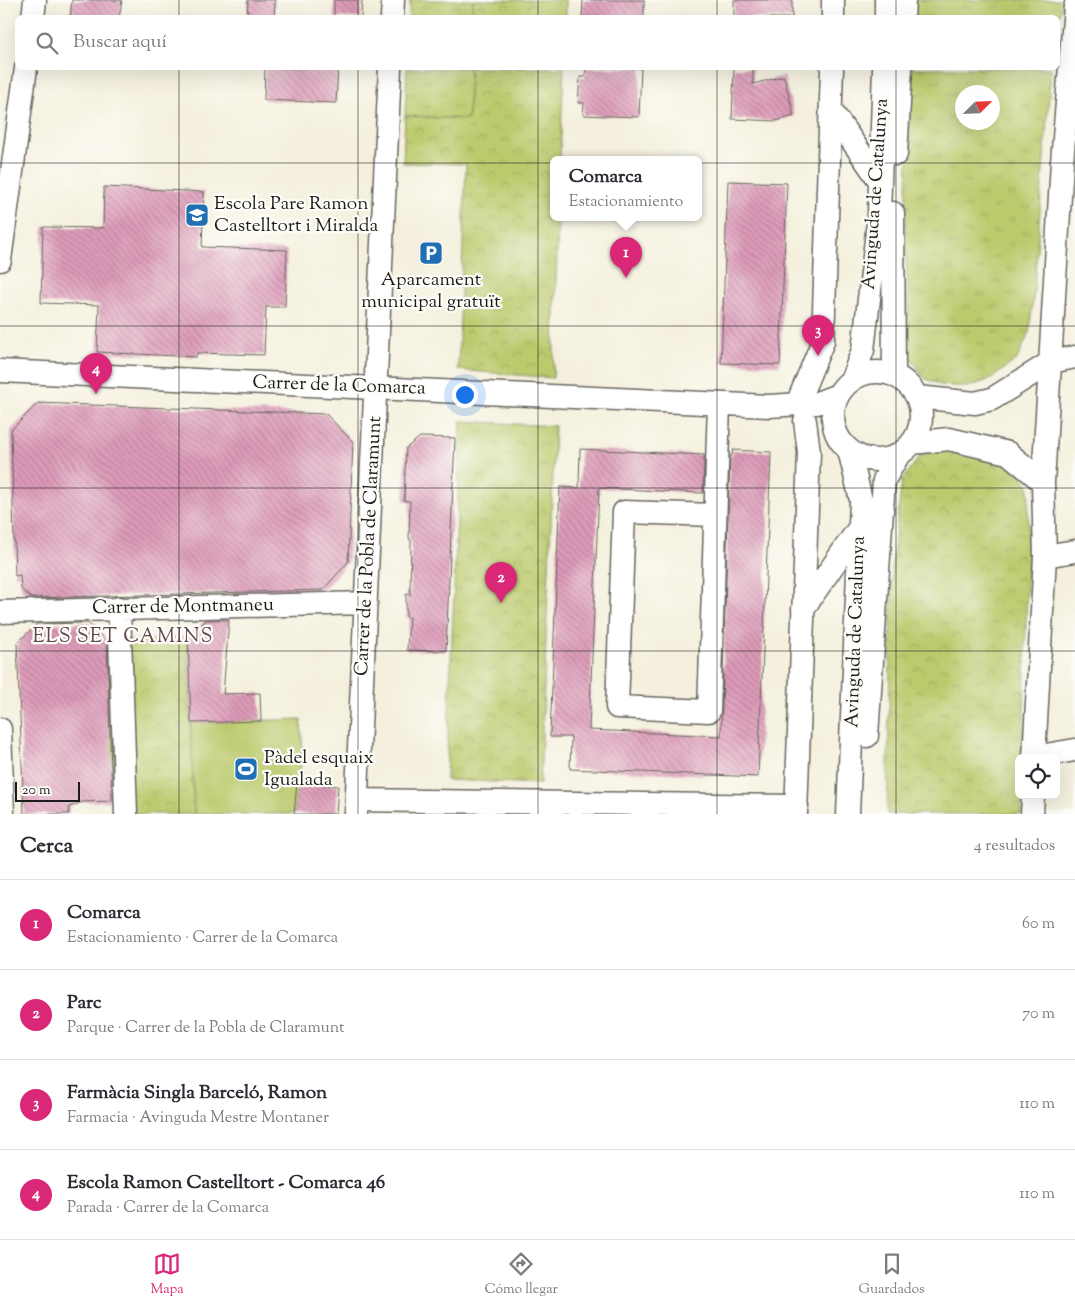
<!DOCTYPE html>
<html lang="es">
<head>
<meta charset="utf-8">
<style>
  body { margin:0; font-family:"Sorts Mill Goudy",serif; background:#f7f7f7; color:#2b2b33 }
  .controls { position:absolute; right:15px; bottom:15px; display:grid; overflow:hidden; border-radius:8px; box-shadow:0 5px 20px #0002 }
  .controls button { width:45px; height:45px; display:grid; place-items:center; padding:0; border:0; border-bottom:1px solid #e1e1e2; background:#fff; color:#2b2b33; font:25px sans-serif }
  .compass { position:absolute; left:955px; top:85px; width:45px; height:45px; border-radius:50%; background:#fff; box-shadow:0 5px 20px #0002; rotate:66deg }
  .scale { position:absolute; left:15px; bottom:12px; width:65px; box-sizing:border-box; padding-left:5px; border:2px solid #1c1c1c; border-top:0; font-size:14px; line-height:18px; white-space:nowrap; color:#1c1c1c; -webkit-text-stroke:4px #fdfcf7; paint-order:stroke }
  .you { position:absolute; left:464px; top:394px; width:18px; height:18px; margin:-12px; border:4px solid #fff; border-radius:50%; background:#1a73e8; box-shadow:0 0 0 8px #1a73e833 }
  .badge { display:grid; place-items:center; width:32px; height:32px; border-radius:50%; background:#db2777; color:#fff; font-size:16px; font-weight:700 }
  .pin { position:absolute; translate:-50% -41px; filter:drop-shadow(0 1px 2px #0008) }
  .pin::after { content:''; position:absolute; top:26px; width:18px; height:15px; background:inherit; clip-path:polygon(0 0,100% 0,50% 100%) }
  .popup { position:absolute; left:550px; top:156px; width:152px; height:65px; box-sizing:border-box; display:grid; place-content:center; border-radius:8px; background:#fff; filter:drop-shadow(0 1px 4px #0005); font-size:16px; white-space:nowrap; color:#7c7c81 }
  .popup b { font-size:19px; color:#2b2b33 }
  .popup::after { content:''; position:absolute; left:50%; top:100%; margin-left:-10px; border:10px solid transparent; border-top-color:#fff }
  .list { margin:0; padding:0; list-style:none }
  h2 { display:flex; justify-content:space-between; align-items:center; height:65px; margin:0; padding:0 20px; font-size:21px }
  h2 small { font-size:16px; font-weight:400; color:#7c7c81 }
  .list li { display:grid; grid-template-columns:32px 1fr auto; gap:15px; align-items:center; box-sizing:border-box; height:90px; padding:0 20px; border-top:1px solid #e1e1e2 }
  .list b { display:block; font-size:19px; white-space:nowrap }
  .list p { margin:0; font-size:16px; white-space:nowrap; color:#7c7c81 }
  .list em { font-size:16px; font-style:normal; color:#7c7c81 }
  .icon { flex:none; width:28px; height:28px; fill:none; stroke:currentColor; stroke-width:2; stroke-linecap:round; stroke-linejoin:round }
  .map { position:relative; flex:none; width:1075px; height:814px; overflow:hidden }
  .search { position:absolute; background:#fff; box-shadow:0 5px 20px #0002; left:15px; right:15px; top:15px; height:55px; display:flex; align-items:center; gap:12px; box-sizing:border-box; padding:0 18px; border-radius:8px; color:#7c7c81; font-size:19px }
  .sheet { height:425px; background:#fff }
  nav { display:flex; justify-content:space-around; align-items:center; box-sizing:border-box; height:70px; border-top:1px solid #e1e1e2; background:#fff; font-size:14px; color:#7c7c81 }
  nav a { display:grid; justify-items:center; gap:2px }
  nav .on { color:#db2777 }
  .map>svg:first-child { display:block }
  .grass { fill:url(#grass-tufts); stroke:#6c7344; fill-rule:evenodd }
  .park { fill:url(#park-crowns); stroke:#6c7344 }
  .garden { fill:#bbca6d; stroke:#6c7344 }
  .building { fill:url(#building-back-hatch) }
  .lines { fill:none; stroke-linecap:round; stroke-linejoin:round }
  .minor-casing { stroke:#686660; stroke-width:25 }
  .minor { stroke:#fff; stroke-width:22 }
  .grid { fill:none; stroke:#1c1c1c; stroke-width:1; stroke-opacity:0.55 }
  .labels { text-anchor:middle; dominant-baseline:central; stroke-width:4.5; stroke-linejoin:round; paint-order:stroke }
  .street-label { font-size:19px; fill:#1c1c1c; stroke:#fdfcf7 }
  .poi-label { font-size:19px; fill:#1c1c1c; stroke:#fdfcf7; text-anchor:start }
  .neighbourhood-label { font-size:20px; letter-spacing:1px; fill:#604853; stroke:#fdfcf7 }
</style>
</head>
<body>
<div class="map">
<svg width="1075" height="814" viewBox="0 0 1075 814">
  <defs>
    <pattern id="grass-tufts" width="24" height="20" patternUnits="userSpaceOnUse" patternTransform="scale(1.25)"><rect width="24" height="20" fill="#bbca6d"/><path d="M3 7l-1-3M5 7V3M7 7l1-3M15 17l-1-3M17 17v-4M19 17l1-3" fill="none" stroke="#a0ad5e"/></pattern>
    <pattern id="park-crowns" width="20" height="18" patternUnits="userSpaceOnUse" patternTransform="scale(1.25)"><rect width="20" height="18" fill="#bbca6d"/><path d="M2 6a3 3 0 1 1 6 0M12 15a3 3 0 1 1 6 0" fill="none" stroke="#a0ad5e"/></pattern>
    <pattern id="building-back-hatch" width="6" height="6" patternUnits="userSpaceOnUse" patternTransform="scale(1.25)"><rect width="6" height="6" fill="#de9bb9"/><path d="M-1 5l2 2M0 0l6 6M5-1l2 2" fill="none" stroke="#b37e96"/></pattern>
  </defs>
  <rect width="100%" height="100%" fill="#fdfcf7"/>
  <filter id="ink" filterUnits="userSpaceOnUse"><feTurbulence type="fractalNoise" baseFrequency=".02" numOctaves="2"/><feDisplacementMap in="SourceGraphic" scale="10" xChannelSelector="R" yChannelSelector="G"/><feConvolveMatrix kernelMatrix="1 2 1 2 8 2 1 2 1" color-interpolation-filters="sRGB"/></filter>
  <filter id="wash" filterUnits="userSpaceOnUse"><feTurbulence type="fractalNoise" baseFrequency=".0096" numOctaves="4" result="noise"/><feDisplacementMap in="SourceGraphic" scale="20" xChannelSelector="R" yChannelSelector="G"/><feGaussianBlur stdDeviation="1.12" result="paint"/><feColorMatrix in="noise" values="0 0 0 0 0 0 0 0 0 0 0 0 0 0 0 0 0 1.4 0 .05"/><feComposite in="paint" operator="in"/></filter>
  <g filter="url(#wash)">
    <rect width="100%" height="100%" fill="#f4f0dd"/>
    <!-- grass -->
    <path class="grass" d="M410 0H473L472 17 409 18Z
      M915 0H1064L1058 19 915 17Z
      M407 68H470L468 119 405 116Z
      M912 68H1051L1033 301 1029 333 1017 359 991 379 968 387 941 385 924 378 910 356 905 234ZM992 92V122H962V92Z"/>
    <!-- park -->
    <path class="park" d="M473 0H566V17H472Z
      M470 68H564L560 159H554V217H558L553 378 458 370 466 164 403 163 405 116 468 119Z
      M461 421 555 426 540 784 446 780Z
      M948 446 982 452 1017 469 1029 486 1023 758H1019V795H1022V814H887L892 564 902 480 921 455Z
      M188 637 194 814H114L108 642Z"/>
    <!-- garden -->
    <path class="garden" d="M301 719 303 756 297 783 294 814H194L191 723Z"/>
    <g id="blocks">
      <!-- building -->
      <path class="building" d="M72 0H122L119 18H70Z
        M248 0H275L274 18H247Z
        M334 0H362L361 18H334Z
        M583 0H644V18H582Z
        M734 0H792V18H734Z
        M265 68H338L336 103 264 100Z
        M586 68H641L639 117 583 115 584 103H578L580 77H585Z
        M734 68H753V84L784 76 794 116 776 121 732 119Z
        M728 181 787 183 780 365 721 363Z
        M104 187 204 192 202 247 287 250 285 307H266L264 355 197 353 196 357 97 352 99 305 41 303 43 227 103 228Z
        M38 403 326 414 353 442 348 562 323 590 31 598 21 589 20 575 15 576 11 430Z
        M420 437 455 438 446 651 407 650 409 617H406V594L410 595 411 540 409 539 410 501H404L406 448Z
        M580 449 704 455 703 493 599 488 589 730 721 736 730 456H732L733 450 771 452 758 777 570 769 571 737H550L560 487 579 488Z
        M206 620H229L223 694 260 693 261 721 191 723 188 637Z
        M88 623 107 641 112 801 82 802 69 807V814H24L17 643 37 624Z
        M297 783 338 786 336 814H294Z"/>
    </g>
  </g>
  <g filter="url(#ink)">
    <use href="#blocks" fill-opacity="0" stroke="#686660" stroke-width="1"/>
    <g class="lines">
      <!-- minor casing -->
      <g class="minor-casing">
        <path id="minor" d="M33 18 35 0
          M392 18 393 0
          M833 18V0
          M886 18V0
          M903 18 904 0
          M832 112 880 181
          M896 154 901 68
          M893 213 894 375
          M0 260 26 68
          M0 371 769 406 817 403 838 395
          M833 416a44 44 0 1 1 88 0a44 44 0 1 1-88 0Z
          M852 379 863 350 879 214 884 68
          M917 397 975 403 992 399 1051 362 1075 357
          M797 404 823 341 832 68
          M912 443 949 439 1008 453 1043 482
          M715 515 624 512 617 707 709 711 719 404
          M1045 556 1075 551
          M119 608 126 814
          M803 609 859 528
          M0 612 366 603
          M0 729 3 814
          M867 736 884 480 899 454
          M1034 757 1075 750
          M1034 758 1045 556 1043 482 1062 162 1075 7
          M357 800 797 806
          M356 814 390 68
          M796 814 809 452 805 421
          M848 814 861 500 849 450
          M1032 814 1033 795"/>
      </g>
      <!-- minor -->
      <use href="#minor" class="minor"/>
    </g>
  </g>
  <!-- grid -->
  <path class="grid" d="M179 0V18M358 0V18M538 0V18M717 0V18M896 0V18M179 68V814M358 68V814M538 68V814M717 68V814M896 68V814M0 163H1075M0 326H1075M0 488H1075M0 651H1075"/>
  <!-- icons -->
  <defs>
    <g id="school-square" transform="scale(1.25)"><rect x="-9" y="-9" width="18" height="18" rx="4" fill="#1f6fb2" stroke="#fdfcf7"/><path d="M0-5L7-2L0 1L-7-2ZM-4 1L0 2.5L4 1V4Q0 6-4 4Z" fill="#fff"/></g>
    <g id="parking-square" transform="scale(1.25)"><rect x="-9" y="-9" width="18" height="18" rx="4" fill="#1f6fb2" stroke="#fdfcf7"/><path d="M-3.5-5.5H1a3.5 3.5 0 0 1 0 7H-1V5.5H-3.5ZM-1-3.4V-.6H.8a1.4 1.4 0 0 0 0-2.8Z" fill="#fff"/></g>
    <g id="stadium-square" transform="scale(1.25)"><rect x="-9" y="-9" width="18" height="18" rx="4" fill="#1f6fb2" stroke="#fdfcf7"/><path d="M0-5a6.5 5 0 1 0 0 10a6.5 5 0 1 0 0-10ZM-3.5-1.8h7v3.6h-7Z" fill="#fff"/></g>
  </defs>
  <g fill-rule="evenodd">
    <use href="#school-square" x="197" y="215"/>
    <use href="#parking-square" x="431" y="253"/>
    <use href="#stadium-square" x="246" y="769"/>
  </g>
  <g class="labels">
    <!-- street labels -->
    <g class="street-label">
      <text transform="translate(876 194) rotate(-86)">Avinguda de Catalunya</text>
      <text transform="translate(339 386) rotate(2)">Carrer de la Comarca</text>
      <text transform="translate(369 546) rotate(-87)">Carrer de la Pobla de Claramunt</text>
      <text transform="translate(183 607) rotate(-1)">Carrer de Montmaneu</text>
      <text transform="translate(856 632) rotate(-88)">Avinguda de Catalunya</text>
    </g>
    <!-- poi labels -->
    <g class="poi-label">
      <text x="214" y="204">Escola Pare Ramon<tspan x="214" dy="22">Castelltort i Miralda</tspan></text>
      <text x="431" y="280" text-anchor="middle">Aparcament<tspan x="431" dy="22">municipal gratuït</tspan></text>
      <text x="264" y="758">Pàdel esquaix<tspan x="264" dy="22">Igualada</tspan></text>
    </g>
    <!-- neighbourhood labels -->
    <g class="neighbourhood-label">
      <text x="123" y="637">ELS SET CAMINS</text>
    </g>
  </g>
</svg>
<div class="controls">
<button><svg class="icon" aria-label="locate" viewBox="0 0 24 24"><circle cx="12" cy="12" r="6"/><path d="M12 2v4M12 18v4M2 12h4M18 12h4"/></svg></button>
</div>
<svg class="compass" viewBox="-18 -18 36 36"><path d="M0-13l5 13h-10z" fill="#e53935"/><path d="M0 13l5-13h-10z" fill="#7c7c81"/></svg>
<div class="scale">20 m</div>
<div class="you"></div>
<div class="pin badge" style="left:626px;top:278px">1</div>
<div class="popup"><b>Comarca</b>Estacionamiento</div>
<div class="pin badge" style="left:501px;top:603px">2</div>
<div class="pin badge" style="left:818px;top:356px">3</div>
<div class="pin badge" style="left:96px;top:394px">4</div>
<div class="search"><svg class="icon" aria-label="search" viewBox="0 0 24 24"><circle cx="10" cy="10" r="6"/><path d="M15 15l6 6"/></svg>Buscar aquí</div>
</div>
<section class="sheet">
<h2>Cerca<small>4 resultados</small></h2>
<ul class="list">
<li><span class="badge">1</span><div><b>Comarca</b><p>Estacionamiento · Carrer de la Comarca</p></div><em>60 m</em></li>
<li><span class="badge">2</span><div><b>Parc</b><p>Parque · Carrer de la Pobla de Claramunt</p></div><em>70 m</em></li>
<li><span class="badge">3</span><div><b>Farmàcia Singla Barceló, Ramon</b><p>Farmacia · Avinguda Mestre Montaner</p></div><em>110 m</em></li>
<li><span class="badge">4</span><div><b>Escola Ramon Castelltort - Comarca 46</b><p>Parada · Carrer de la Comarca</p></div><em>110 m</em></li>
</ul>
</section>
<nav>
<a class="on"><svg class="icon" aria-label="map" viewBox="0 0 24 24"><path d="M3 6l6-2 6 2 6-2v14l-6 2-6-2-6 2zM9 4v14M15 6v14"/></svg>Mapa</a>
<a><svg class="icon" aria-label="directions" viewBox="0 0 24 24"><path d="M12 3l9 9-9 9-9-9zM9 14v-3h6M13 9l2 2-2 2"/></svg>Cómo llegar</a>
<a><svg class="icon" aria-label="saved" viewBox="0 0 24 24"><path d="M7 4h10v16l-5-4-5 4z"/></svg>Guardados</a>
</nav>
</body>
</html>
